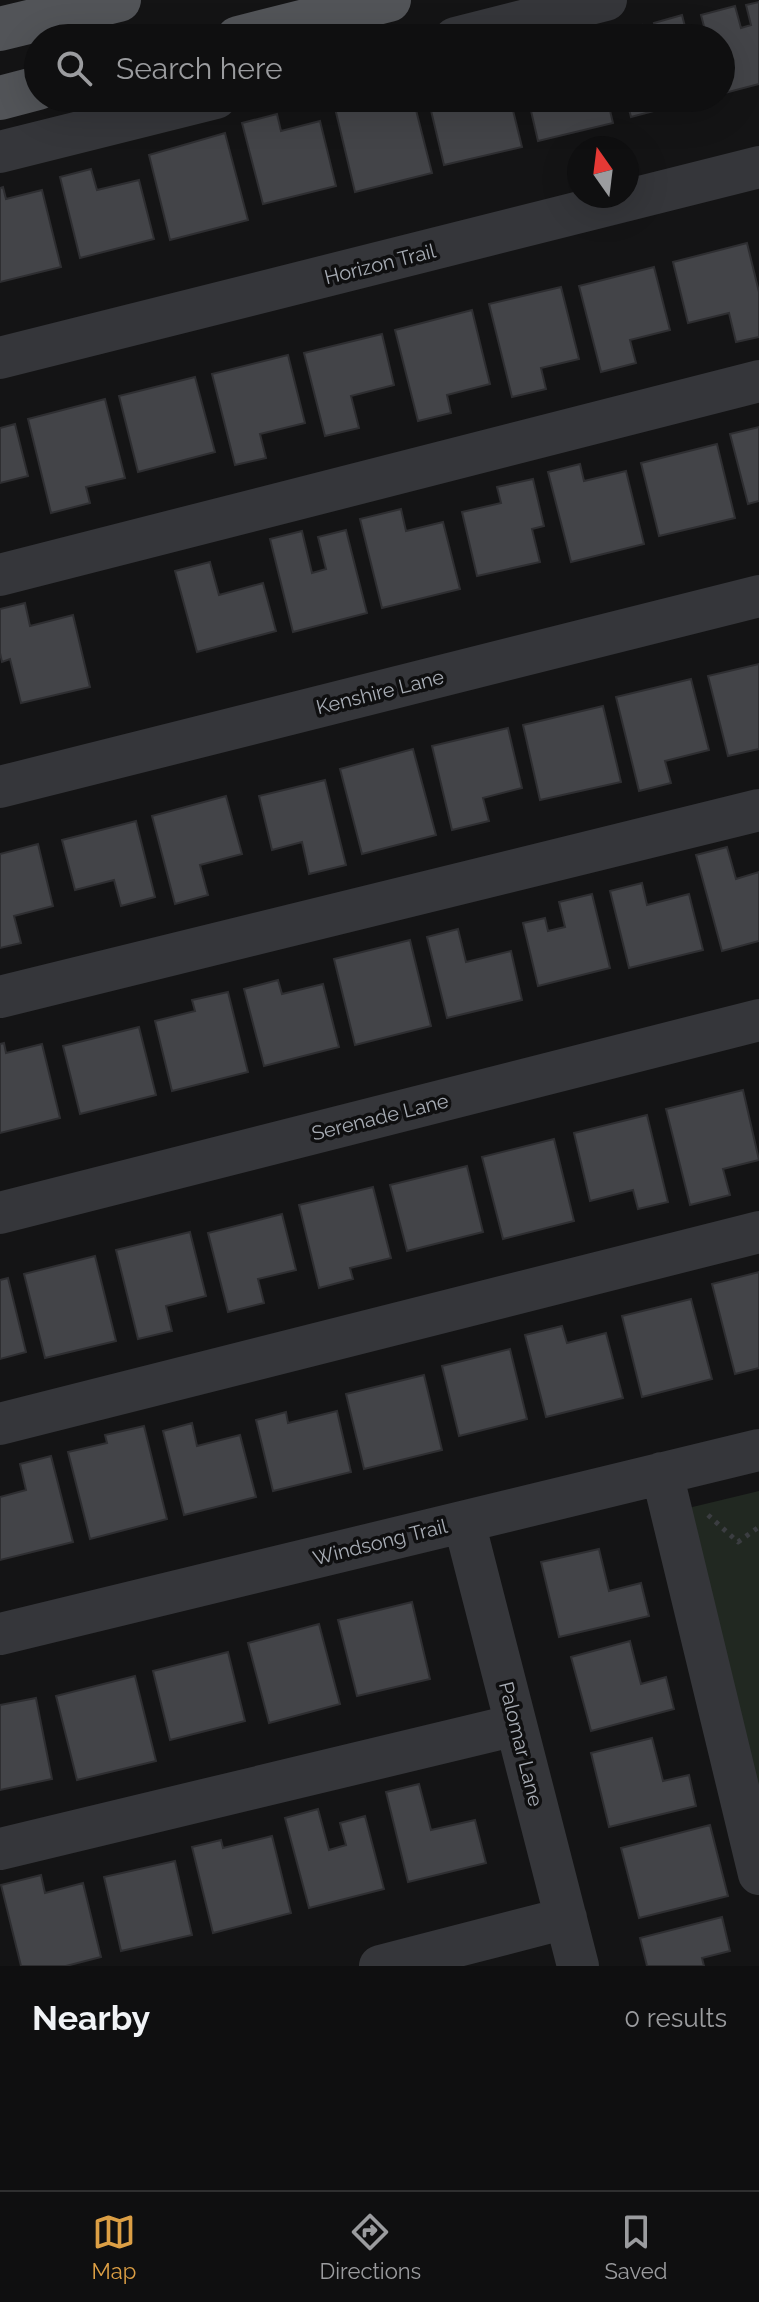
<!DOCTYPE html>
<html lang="en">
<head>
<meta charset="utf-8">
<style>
  body { margin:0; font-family:Raleway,sans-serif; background:#1d1d1e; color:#f1f3f6 }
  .compass { position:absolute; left:567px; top:136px; width:72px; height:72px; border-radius:50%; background:#0f0f10; box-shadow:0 8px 32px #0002; rotate:346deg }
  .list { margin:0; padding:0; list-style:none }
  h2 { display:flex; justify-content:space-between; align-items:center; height:104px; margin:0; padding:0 32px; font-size:34px }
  h2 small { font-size:26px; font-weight:400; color:#9b9c9f }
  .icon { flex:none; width:44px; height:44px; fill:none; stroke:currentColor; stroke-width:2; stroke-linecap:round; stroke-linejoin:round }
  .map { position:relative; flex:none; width:759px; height:1966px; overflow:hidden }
  .search { position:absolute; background:#0f0f10; box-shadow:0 8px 32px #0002; left:24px; right:24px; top:24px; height:88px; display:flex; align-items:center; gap:20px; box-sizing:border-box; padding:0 28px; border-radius:44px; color:#9b9c9f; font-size:30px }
  .sheet { height:224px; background:#0f0f10 }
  nav { display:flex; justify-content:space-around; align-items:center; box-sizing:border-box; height:112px; border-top:2px solid #2f2f30; background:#0f0f10; font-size:22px; color:#9b9c9f }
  nav a { display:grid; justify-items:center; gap:4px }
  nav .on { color:#dc9f45 }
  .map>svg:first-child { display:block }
  .green { fill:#212821 }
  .building { fill:#434448; stroke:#2e2e31; stroke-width:2 }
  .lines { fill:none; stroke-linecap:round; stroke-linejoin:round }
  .path { stroke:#3b3d41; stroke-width:5; stroke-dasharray:4 6; stroke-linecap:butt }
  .minor { stroke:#35363a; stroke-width:42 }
  .major { stroke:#525458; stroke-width:44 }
  .labels { text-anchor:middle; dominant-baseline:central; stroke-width:7; stroke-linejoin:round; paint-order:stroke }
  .street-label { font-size:20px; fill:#a7acb4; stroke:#0f0f10 }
</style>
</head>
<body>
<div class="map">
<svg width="759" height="1966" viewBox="0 0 759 1966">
  <rect width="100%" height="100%" fill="#141415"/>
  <!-- green -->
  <path class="green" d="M759 1491V1808L680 1510Z"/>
  <!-- building -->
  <path class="building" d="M759 2V84L721 94V38H707L701 15 735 6 741 28 751 25 746 5Z
    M682 15 688 38H658L654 23Z
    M642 25 645 38H610L609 33Z
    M360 98H413L432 173 355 192 334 104Z
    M428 98H510L522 147 444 165Z
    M528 98H607L613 123 538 141Z
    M626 98H703L631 117Z
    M277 114 281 131 320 121 336 186 263 204 242 123Z
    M225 133 248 220 170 240 149 155Z
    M91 169 97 190 139 180 154 239 80 258 60 177Z
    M3 187 6 199 42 190 61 267 0 282V188Z
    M747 243 759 292V337L736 342 729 313 688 323 673 262Z
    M654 267 670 330 630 340 636 363 601 372 579 286Z
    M561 287 579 359 541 368 546 389 512 397 489 304Z
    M472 310 490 384 447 395 451 413 418 421 395 330Z
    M382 334 394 385 351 396 359 428 325 436 304 353Z
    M288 355 305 423 260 434 266 458 235 465 212 374Z
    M195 377 215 452 138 472 119 396Z
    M105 399 125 478 86 487 90 503 51 513 28 419Z
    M15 424 28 476 0 483V428Z
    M759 427V501L748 504 730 434Z
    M717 444 735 518 659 536 641 463Z
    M580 464 584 481 626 471 644 544 571 562 548 472Z
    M533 479 544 526 532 529 540 562 477 576 462 512 501 503 497 487Z
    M401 509 406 531 443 522 460 589 382 608 360 519Z
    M346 530 367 613 293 632 270 539 302 531 312 573 326 569 318 537Z
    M210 562 219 595 263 583 276 631 197 652 175 571Z
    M25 603 30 626 73 615 90 687 21 703 10 659 2 662 0 653V609Z
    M759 664V749L728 756 708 676Z
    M691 679 709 750 665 761 671 783 639 791 616 697Z
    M603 706 621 782 540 800 523 725Z
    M508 728 522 788 483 798 489 821 452 830 432 746Z
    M413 749 436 835 362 854 340 769Z
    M325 780 346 865 309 874 302 842 272 850 259 796Z
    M226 796 242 854 200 865 208 895 175 904 152 816Z
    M136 821 155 897 121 906 114 880 75 890 62 840Z
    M38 844 53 906 14 916 21 943 0 948V854Z
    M727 847 736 879 759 872V941L722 951 696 855Z
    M642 883 647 905 689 894 703 950 629 968 610 891Z
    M592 894 610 968 538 986 523 923 545 918 548 931 565 927 559 902Z
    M458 929 466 962 511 951 522 1000 447 1018 427 937Z
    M410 940 431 1026 355 1045 334 959Z
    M278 980 282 994 323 984 339 1047 264 1066 244 989Z
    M228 992 248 1072 172 1091 155 1021 195 1011 192 1000Z
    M139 1027 156 1095 80 1114 63 1046Z
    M4 1043 6 1053 42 1044 60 1118 0 1133V1044Z
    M743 1090 759 1160 723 1169 730 1195 690 1205 666 1109Z
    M647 1115 668 1202 638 1209 633 1190 590 1201 574 1133Z
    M554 1139 574 1221 503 1239 482 1157Z
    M467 1166 483 1232 407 1251 390 1185Z
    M373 1187 391 1258 350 1268 353 1279 319 1288 299 1205Z
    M282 1214 296 1270 258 1279 264 1303 228 1312 208 1233Z
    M190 1232 206 1296 166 1306 172 1331 138 1339 116 1250Z
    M95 1256 116 1341 45 1358 24 1274Z
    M759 1272V1368L735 1374 712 1284Z
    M8 1278 26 1352 0 1359V1280Z
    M691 1299 712 1379 642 1397 622 1316Z
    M562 1326 567 1343 606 1333 623 1398 546 1417 525 1335Z
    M510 1349 527 1419 459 1436 442 1366Z
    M424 1375 442 1450 364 1469 346 1394Z
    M337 1411 351 1472 273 1491 256 1420 286 1412 288 1423Z
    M192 1423 197 1446 240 1435 256 1497 184 1515 163 1431Z
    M144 1426 167 1519 90 1539 68 1452 107 1443 105 1435Z
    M51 1456 73 1542 0 1560V1497L26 1490 20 1464Z
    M599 1549 609 1591 641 1583 649 1616 559 1637 541 1562Z
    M412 1602 430 1679 357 1696 338 1620Z
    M319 1624 340 1704 269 1723 248 1643Z
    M630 1641 641 1684 666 1677 674 1709 591 1731 571 1657Z
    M228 1652 245 1721 170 1740 153 1671Z
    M135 1676 156 1761 77 1780 56 1696Z
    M36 1698 52 1779 0 1790V1705Z
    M652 1738 663 1781 689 1775 696 1806 609 1827 591 1753Z
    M419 1784 431 1830 475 1820 486 1863 408 1882 386 1792Z
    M318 1809 329 1850 346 1845 340 1823 365 1816 384 1889 309 1908 285 1818Z
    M710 1825 728 1896 639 1918 621 1848Z
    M272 1836 291 1913 213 1933 192 1847 221 1840 223 1848Z
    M175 1861 192 1935 121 1951 104 1877Z
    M41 1875 45 1893 83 1883 101 1957 66 1966H21L1 1885Z
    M722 1917 730 1951 702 1958 704 1966H647L640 1938Z"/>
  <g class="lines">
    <!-- path -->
    <path class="path" d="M708 1515 738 1542 759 1527"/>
    <!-- minor -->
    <path class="minor" d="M455 38 606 0
      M0 152 216 98
      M0 358 759 167
      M0 575 759 381
      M0 787 759 596
      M0 997 759 810
      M0 1213 759 1020
      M0 1424 759 1232
      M662 1473 759 1874
      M464 1522 578 1966
      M0 1634 759 1450
      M0 1849 516 1725
      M380 1966 566 1918"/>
    <!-- major -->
    <path class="major" d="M0 29 119 0
      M238 38 389 0
      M0 98 38 88"/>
  </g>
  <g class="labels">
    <!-- street labels -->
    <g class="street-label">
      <text transform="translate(380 264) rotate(-14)">Horizon Trail</text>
      <text transform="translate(380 692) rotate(-14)">Kenshire Lane</text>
      <text transform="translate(380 1117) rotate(-14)">Serenade Lane</text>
      <text transform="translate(380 1542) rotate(-14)">Windsong Trail</text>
      <text transform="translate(521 1744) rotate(76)">Palomar Lane</text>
    </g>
  </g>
</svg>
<svg class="compass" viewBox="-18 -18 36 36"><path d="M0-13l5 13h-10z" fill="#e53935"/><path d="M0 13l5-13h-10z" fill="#9b9c9f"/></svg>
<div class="search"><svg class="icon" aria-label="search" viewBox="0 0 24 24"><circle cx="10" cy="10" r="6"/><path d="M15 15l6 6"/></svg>Search here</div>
</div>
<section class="sheet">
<h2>Nearby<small>0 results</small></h2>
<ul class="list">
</ul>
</section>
<nav>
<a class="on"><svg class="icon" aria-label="map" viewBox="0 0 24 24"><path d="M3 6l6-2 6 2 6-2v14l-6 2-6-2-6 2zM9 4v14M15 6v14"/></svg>Map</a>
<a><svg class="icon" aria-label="directions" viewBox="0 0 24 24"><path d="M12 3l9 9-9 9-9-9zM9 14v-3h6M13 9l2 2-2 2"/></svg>Directions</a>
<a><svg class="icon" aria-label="saved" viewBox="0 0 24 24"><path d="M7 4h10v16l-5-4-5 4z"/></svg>Saved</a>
</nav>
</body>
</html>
